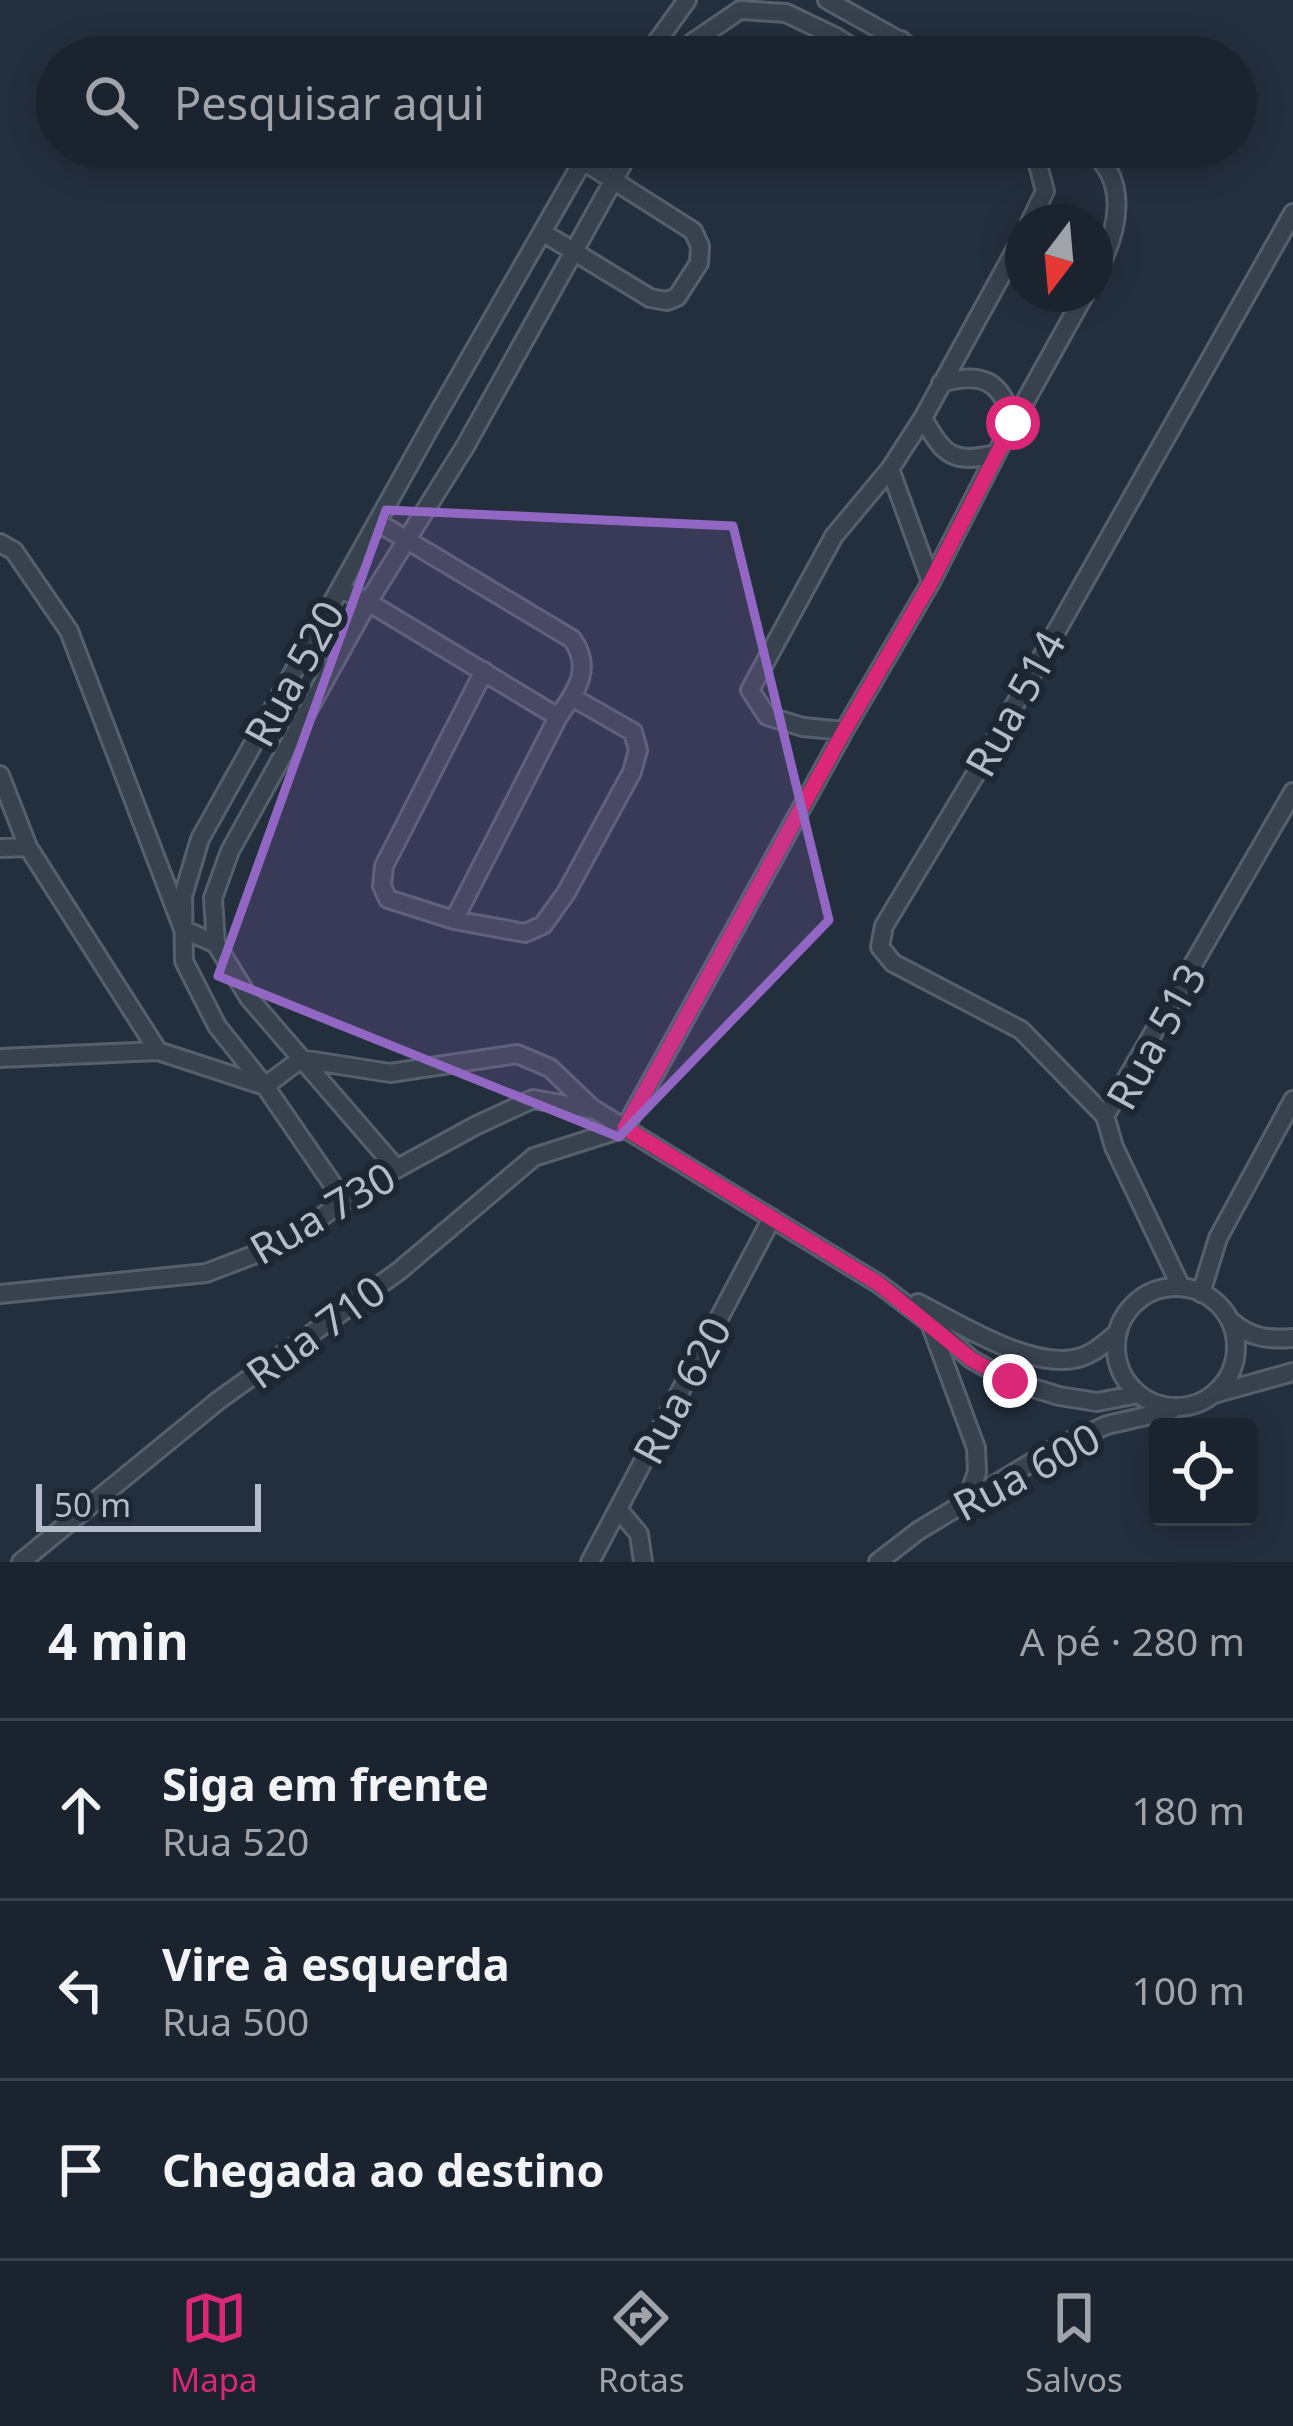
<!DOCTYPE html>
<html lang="pt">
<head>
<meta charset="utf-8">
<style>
  body { margin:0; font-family:"Noto Sans",sans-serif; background:#282f3a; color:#f1f3f6 }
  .controls { position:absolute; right:36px; bottom:36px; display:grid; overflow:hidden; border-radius:12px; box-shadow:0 6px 30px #0003 }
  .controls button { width:108px; height:108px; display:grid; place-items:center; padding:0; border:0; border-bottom:3px solid #39404a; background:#1b232e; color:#f1f3f6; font:60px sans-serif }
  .compass { position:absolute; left:1005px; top:204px; width:108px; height:108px; border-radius:50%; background:#1b232e; box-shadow:0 6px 30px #0003; rotate:196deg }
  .scale { position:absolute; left:36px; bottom:30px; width:225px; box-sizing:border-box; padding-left:12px; border:6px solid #b4bcc9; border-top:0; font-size:33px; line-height:42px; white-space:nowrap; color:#b4bcc9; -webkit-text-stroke:9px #1d2633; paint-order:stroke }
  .stop { position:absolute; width:36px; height:36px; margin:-27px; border:9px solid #db2777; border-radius:50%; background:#fff }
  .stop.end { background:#db2777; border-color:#fff; box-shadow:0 3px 12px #0008 }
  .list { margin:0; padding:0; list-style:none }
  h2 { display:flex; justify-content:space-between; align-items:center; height:156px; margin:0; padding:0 48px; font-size:51px }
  h2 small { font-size:39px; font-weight:400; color:#a0a4aa }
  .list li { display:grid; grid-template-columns:78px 1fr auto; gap:36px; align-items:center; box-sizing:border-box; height:180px; padding:0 48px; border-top:3px solid #39404a }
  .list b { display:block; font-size:45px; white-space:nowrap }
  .list p { margin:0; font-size:39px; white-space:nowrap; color:#a0a4aa }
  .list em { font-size:39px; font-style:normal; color:#a0a4aa }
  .icon { flex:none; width:66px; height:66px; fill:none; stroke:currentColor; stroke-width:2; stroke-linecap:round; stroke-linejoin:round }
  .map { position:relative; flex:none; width:1293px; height:1562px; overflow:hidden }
  .search { position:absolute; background:#1b232e; box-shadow:0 6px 30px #0003; left:36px; right:36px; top:36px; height:132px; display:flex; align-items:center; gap:30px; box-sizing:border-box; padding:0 42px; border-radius:66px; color:#a0a4aa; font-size:45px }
  .sheet { height:696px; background:#1b232e }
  nav { display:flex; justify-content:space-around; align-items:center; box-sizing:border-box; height:168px; border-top:3px solid #39404a; background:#1b232e; font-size:33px; color:#a0a4aa }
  nav a { display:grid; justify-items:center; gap:6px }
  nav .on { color:#db2777 }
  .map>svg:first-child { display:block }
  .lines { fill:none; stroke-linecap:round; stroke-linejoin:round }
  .service-casing { stroke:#565f6c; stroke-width:22 }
  .service { stroke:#38414e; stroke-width:16 }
  .route { stroke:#db2777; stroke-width:15 }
  .marked { fill:#9266c3; fill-opacity:0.2; stroke:#9266c3; stroke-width:9; stroke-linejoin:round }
  .labels { text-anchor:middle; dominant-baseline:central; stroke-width:12; stroke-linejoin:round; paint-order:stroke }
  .street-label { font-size:42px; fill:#b4bcc9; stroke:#1d2633 }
</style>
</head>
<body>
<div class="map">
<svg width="1293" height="1562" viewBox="0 0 1293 1562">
  <rect width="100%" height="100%" fill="#242f3e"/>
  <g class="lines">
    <!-- service casing -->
    <g class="service-casing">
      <path id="service" d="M827 0 929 57
        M646 57 687 0
        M684 57 693 42 740 10 786 13 836 37 867 57
        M883 57 891 46 901 40
        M1015 147 1037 161 1045 191 1030 222
        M1084 147C1133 176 1118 234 1095 275
        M542 232 650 298 667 301 677 297 699 263 700 246 693 231 583 161
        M941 383C983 371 1002 381 1013 423
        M923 418C944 456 953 464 996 454
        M890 469 931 582
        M377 522 572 639C593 668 577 690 558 717L454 920
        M0 543 14 551 69 631 183 929 216 944
        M341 589 368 602 558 717
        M484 671 384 866 382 886 388 899 454 920 525 933 543 925 566 893 632 772 638 750 633 732 572 697
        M844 731 803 727 767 716 750 690 834 536 890 469 923 418 1023 236
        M0 775 28 847
        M0 848 28 847 158 1051
        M0 1058 158 1051 265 1086 301 1059 390 1073 517 1054 550 1068 594 1110
        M1105 1116 1021 1030 893 963 880 947 884 926 975 775 1293 213
        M625 1128 844 731 931 582 1002 443 1085 294
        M397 1169 249 998 216 944 213 898 230 851 368 602 466 445 632 147
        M344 1201 265 1086 217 1026 184 961 183 896 200 839 432 424 591 147
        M1181 1287 1114 1147 1105 1116 1293 792
        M1116 1347a60 60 0 1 1 120 0a60 60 0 1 1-120 0Z
        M1201 1293 1218 1238 1293 1100
        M0 1294 206 1273 285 1243 365 1186 475 1126 533 1099 595 1110 879 1284 929 1322 971 1359 1010 1381 1059 1396 1097 1402 1139 1394
        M918 1303C960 1324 1031 1370 1078 1358 1094 1354 1106 1342 1118 1332
        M1231 1321C1250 1338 1269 1340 1293 1338
        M931 1326 976 1448 977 1472 967 1500
        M1214 1394 1293 1372
        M618 1509 639 1534 643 1562
        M21 1562 219 1400 399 1271 534 1157 625 1128
        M590 1562 772 1218
        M878 1562 918 1531 1057 1447 1107 1425 1172 1410"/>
    </g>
    <!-- service -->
    <use href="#service" class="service"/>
  </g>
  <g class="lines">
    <!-- route -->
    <path class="route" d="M1010 1381 971 1359 879 1284 625 1128 844 731 931 582 1013 423"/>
  </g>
  <!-- marked area -->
  <path class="marked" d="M386 510 733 526 829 920 619 1137 218 976Z"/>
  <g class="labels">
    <!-- street labels -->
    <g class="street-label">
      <text transform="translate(293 673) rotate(-61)">Rua 520</text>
      <text transform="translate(1014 703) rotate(-61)">Rua 514</text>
      <text transform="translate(1155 1036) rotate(-61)">Rua 513</text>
      <text transform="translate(322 1212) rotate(-30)">Rua 730</text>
      <text transform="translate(315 1331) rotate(-36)">Rua 710</text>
      <text transform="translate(681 1390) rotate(-62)">Rua 620</text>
      <text transform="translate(1026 1471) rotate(-28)">Rua 600</text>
    </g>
  </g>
</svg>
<div class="controls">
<button><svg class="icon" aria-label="locate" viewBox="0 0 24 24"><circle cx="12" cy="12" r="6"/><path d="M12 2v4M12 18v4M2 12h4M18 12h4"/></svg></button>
</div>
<svg class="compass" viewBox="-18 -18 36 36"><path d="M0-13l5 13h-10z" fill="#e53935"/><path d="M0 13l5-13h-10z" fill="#a0a4aa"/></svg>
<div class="scale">50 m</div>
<div class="stop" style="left:1013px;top:423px"></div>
<div class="stop end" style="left:1010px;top:1381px"></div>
<div class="search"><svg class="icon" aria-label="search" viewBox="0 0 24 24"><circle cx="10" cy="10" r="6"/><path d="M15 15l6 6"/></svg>Pesquisar aqui</div>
</div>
<section class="sheet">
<h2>4 min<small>A pé · 280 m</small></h2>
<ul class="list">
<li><svg class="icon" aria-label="ahead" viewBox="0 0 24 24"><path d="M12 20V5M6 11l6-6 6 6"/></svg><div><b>Siga em frente</b><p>Rua 520</p></div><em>180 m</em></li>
<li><svg class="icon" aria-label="left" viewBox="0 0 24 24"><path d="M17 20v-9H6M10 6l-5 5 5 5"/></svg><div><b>Vire à esquerda</b><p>Rua 500</p></div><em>100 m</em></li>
<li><svg class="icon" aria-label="arrive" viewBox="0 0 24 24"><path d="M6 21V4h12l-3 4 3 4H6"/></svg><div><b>Chegada ao destino</b></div></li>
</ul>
</section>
<nav>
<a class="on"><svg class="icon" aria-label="map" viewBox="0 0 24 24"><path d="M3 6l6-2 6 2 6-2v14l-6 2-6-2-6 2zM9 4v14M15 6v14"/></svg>Mapa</a>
<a><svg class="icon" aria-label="directions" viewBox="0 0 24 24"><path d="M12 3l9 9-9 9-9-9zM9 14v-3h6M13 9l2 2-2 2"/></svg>Rotas</a>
<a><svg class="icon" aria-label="saved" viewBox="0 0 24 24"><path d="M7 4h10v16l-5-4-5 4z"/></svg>Salvos</a>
</nav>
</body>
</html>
